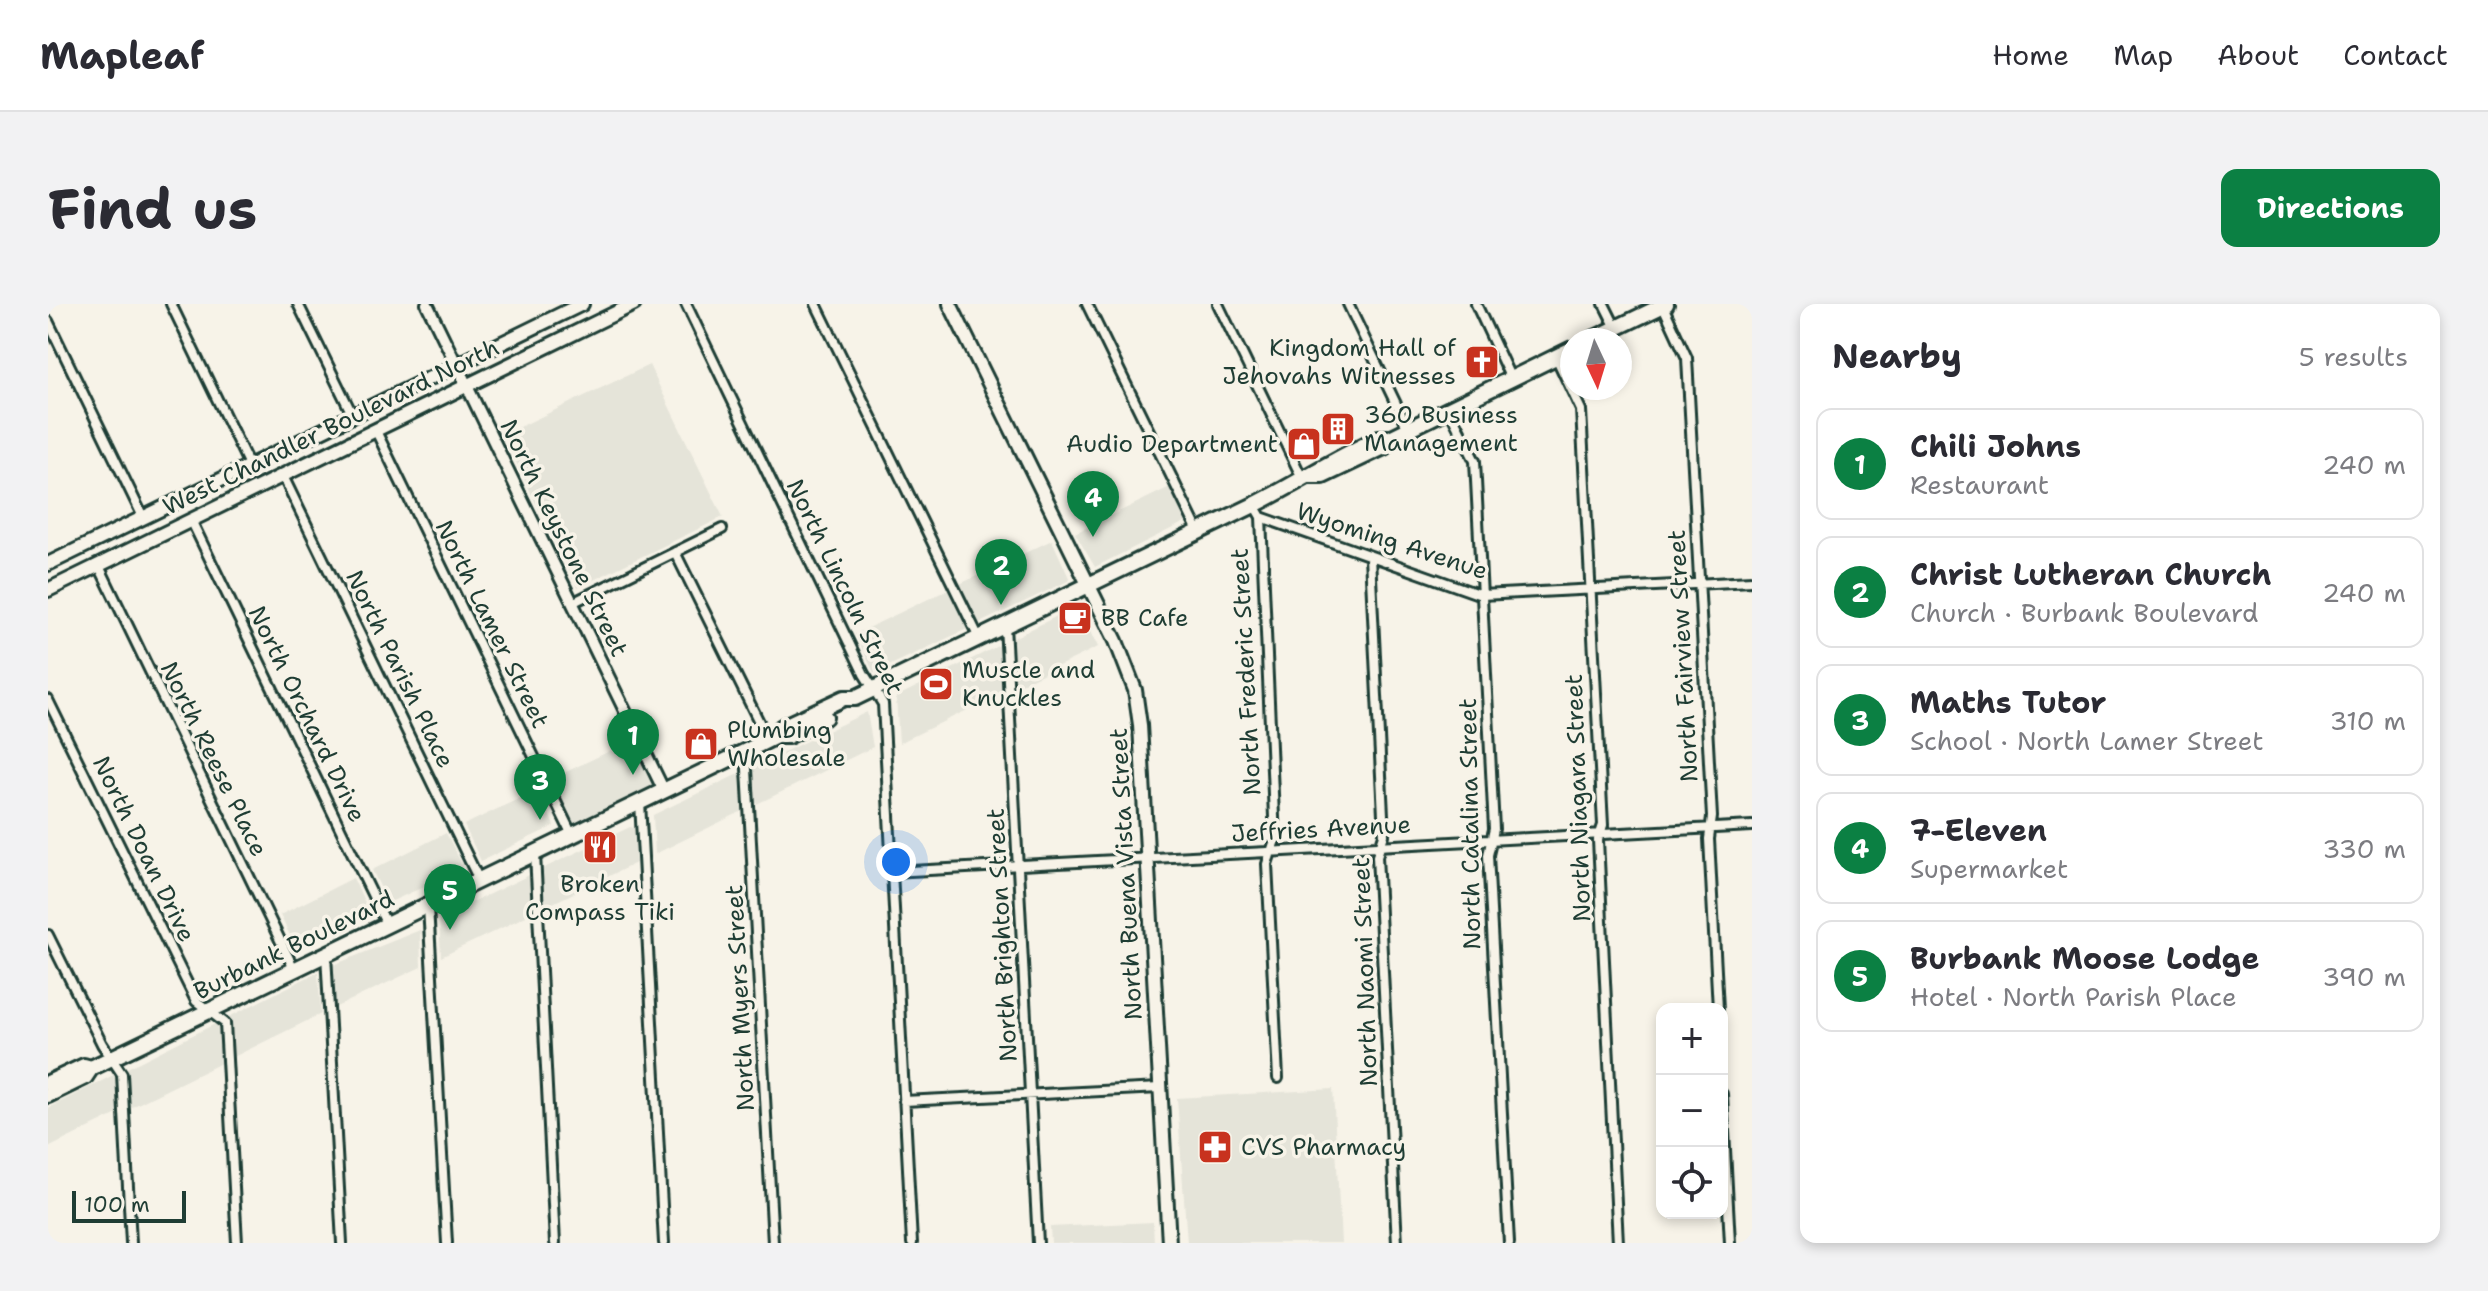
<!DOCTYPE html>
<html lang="en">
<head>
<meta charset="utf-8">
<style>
  body { margin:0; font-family:"Shantell Sans",sans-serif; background:#f2f2f3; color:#2b2b33 }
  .controls { position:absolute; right:24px; bottom:24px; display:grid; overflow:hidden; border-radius:16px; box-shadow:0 4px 12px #0003 }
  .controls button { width:72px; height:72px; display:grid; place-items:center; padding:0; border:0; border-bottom:2px solid #e1e1e2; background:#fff; color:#2b2b33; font:40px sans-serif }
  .compass { position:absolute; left:1512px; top:24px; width:72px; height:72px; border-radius:50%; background:#fff; box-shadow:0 4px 12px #0003; rotate:176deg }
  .scale { position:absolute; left:24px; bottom:20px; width:114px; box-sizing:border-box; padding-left:8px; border:4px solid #1f3d34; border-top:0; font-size:22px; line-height:28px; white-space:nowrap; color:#1f3d34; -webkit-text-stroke:6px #f7f3e8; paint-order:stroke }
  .you { position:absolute; left:848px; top:558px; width:28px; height:28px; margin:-20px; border:6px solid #fff; border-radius:50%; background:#1a73e8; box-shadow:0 0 0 12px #1a73e833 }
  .badge { display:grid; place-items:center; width:52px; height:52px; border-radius:50%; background:#0b8043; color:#fff; font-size:26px; font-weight:700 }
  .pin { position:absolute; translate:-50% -66px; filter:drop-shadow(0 2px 4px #0008) }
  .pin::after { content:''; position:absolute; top:42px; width:28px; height:24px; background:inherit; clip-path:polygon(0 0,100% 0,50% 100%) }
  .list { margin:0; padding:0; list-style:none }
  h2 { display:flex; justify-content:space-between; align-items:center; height:104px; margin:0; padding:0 32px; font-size:34px }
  h2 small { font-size:26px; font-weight:400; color:#7c7c81 }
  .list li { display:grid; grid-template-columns:52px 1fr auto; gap:24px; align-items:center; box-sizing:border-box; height:112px; margin:0 16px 16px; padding:0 16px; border:2px solid #e1e1e2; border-radius:16px }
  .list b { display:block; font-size:30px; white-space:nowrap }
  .list p { margin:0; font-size:26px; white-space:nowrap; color:#7c7c81 }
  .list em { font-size:26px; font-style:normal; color:#7c7c81 }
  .icon { flex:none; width:44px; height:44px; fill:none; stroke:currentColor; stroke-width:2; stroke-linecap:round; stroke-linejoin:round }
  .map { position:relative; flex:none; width:1704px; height:939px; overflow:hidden; border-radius:16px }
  header { display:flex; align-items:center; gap:48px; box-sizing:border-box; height:112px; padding:0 40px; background:#fff; border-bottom:2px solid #e1e1e2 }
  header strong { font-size:38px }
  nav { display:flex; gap:44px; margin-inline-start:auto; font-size:28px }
  .intro { display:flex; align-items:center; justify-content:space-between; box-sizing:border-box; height:192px; padding:0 48px }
  h1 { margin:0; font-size:56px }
  .button { padding:20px 36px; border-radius:16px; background:#0b8043; color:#fff; font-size:28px; font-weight:700 }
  main { display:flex; gap:48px; padding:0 48px }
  aside { flex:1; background:#fff; border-radius:16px; box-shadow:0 4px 12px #0003 }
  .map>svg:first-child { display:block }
  .built { fill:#e5e4d9 }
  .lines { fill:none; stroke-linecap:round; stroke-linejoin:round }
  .minor-casing { stroke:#1f3d34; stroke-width:14 }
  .tertiary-casing { stroke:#1f3d34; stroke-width:16 }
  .secondary-casing { stroke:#1f3d34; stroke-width:18 }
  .primary-casing { stroke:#1f3d34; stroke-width:20 }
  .minor { stroke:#f7f3e8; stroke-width:8 }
  .tertiary { stroke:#f7f3e8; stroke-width:10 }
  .secondary { stroke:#f7f3e8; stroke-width:12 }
  .primary { stroke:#f7f3e8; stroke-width:14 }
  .labels { text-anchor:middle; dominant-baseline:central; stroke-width:7; stroke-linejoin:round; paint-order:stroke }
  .poi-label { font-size:24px; fill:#1f3d34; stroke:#f7f3e8; text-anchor:start }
  .street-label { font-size:24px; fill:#1f3d34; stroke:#f7f3e8 }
</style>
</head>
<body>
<header>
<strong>Mapleaf</strong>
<nav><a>Home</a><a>Map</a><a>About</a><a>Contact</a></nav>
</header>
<div class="intro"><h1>Find us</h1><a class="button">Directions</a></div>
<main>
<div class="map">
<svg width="1704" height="939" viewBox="0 0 1704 939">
  <rect width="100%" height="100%" fill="#f7f3e8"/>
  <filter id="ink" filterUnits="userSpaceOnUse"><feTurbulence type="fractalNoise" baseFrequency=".0125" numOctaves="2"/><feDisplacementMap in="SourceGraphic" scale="16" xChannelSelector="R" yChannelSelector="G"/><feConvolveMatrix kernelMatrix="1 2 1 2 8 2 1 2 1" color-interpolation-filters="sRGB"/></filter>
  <g filter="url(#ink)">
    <!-- built -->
    <path class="built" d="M601 61 675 213 529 284 455 131Z
      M1122 183 1139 217 1047 263 1027 229Z
      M1004 236 1022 276 826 369 807 330Z
      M1031 301 1050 343 851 439 848 393Z
      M819 408 825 443 607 550 605 511Z
      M591 433 612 485 523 529 497 478Z
      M491 485 506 522 433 557 416 521Z
      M582 523 586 524 588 559 393 653 391 614Z
      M398 529 415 562 412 566 340 599 324 566Z
      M305 574 321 607 319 611 252 645 248 644 232 611Z
      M372 626 373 663 286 704 283 662Z
      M270 668 273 710 0 844V804Z
      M1285 785 1293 939H1139L1129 794Z
      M1105 918 1106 939H1003L1002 923Z"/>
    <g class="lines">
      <!-- minor casing -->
      <g class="minor-casing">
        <path id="minor" d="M123 0 201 161
          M250 0 305 112
          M638 0 816 370 835 400 864 939
          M768 0 931 334
          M1039 0 1150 227
          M1170 0 1255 176
          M1300 0 1360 125
          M1428 0 1463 75
          M1556 0 1568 24
          M1615 2 1639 54 1664 513 1661 535 1670 705
          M0 17 95 213
          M1508 53 1533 106 1555 521 1550 536 1570 939
          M1401 105 1427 157 1446 525 1440 551 1461 939
          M328 127 524 531
          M235 172 431 576
          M1206 201 1213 213 1227 536 1219 560 1230 774
          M1213 213 1433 291 1704 277
          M143 216 339 621
          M627 248 720 436
          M1322 253 1336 531 1329 552 1349 939
          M51 262 246 665
          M526 298 674 225
          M957 321 990 939
          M0 396 148 697 177 719 189 939
          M698 447 725 939
          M592 498 616 939
          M487 550 507 939
          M844 568 1704 522
          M380 602 399 939
          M0 631 54 740 74 770 83 939
          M278 650 294 939
          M1674 790 1682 939
          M856 797 1112 784"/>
      </g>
      <!-- tertiary casing -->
      <g class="tertiary-casing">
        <path id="tertiary" d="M379 0 616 487"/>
      </g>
      <!-- secondary casing -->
      <g class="secondary-casing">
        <path id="secondary" d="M902 0 1068 337 1087 386 1092 421 1121 939
          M0 260 534 0
          M0 286 586 0"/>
      </g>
      <!-- primary casing -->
      <g class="primary-casing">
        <path id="primary" d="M1543 36 1618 0
          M1263 172H1275L1336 143 1342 134
          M728 432H740L777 413
          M0 779 36 762 43 764 698 447 728 432 734 423 796 394H807L1206 201C1250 179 1287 154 1331 134H1342L1524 45
          M0 791 37 773 43 764"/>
      </g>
      <!-- minor -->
      <use href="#minor" class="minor"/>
      <!-- tertiary -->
      <use href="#tertiary" class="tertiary"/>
      <!-- secondary -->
      <use href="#secondary" class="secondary"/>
      <!-- primary -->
      <use href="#primary" class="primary"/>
    </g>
  </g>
  <!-- icons -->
  <defs>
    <g id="church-square" transform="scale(1.8)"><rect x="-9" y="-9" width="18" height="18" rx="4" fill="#c8321e" stroke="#f7f3e8"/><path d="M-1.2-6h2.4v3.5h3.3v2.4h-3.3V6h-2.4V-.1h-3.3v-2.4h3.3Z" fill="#fff"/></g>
    <g id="building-square" transform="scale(1.8)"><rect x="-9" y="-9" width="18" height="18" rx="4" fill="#c8321e" stroke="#f7f3e8"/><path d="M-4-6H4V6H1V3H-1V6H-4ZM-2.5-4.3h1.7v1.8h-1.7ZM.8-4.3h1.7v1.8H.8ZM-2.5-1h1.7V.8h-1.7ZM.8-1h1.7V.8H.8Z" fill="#fff"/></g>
    <g id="shop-square" transform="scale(1.8)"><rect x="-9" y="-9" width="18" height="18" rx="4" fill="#c8321e" stroke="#f7f3e8"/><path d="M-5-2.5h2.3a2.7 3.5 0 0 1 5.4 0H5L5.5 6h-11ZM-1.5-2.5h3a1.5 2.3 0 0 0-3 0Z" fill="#fff"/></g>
    <g id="cafe-square" transform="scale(1.8)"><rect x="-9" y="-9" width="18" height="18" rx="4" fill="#c8321e" stroke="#f7f3e8"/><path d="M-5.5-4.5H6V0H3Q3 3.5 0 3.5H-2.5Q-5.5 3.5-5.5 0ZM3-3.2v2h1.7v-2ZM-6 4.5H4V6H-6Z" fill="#fff"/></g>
    <g id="stadium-square" transform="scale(1.8)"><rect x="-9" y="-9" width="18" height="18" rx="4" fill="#c8321e" stroke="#f7f3e8"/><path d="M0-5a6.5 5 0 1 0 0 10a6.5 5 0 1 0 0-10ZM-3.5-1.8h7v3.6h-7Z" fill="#fff"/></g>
    <g id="restaurant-square" transform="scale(1.8)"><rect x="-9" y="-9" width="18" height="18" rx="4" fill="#c8321e" stroke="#f7f3e8"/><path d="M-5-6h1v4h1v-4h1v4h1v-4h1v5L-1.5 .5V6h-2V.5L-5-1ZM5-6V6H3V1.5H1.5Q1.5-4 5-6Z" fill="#fff"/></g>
    <g id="pharmacy-square" transform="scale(1.8)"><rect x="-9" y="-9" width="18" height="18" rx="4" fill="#c8321e" stroke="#f7f3e8"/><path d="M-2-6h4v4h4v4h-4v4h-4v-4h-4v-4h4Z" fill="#fff"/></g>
  </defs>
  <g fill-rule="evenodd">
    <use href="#church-square" x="1434" y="58"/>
    <use href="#building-square" x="1290" y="125"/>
    <use href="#shop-square" x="1256" y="140"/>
    <use href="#cafe-square" x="1027" y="314"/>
    <use href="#stadium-square" x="888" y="380"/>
    <use href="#shop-square" x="653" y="440"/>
    <use href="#restaurant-square" x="552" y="543"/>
    <use href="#pharmacy-square" x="1167" y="843"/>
  </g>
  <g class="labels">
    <!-- poi labels -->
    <g class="poi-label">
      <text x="1408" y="44" text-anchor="end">Kingdom Hall of<tspan x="1408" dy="28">Jehovahs Witnesses</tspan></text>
      <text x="1316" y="111">360 Business<tspan x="1316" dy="28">Management</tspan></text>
      <text x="1230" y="140" text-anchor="end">Audio Department</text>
      <text x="1053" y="314">BB Cafe</text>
      <text x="914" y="366">Muscle and<tspan x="914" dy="28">Knuckles</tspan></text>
      <text x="679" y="426">Plumbing<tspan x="679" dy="28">Wholesale</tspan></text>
      <text x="552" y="580" text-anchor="middle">Broken<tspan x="552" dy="28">Compass Tiki</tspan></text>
      <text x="1193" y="843">CVS Pharmacy</text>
    </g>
    <!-- street labels -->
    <g class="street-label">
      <text transform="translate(283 123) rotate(-26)">West Chandler Boulevard North</text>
      <text transform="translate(516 234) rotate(64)">North Keystone Street</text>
      <text transform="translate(1344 237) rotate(18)">Wyoming Avenue</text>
      <text transform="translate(797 283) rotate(64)">North Lincoln Street</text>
      <text transform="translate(444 320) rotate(64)">North Lamer Street</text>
      <text transform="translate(1635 352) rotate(-93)">North Fairview Street</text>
      <text transform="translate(352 365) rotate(64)">North Parish Place</text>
      <text transform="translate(1198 368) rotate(-93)">North Frederic Street</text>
      <text transform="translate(259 410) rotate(64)">North Orchard Drive</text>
      <text transform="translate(166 455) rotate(64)">North Reese Place</text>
      <text transform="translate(1530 494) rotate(-92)">North Niagara Street</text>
      <text transform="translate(1422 520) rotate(-91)">North Catalina Street</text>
      <text transform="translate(1273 525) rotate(-3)">Jeffries Avenue</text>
      <text transform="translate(96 545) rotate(64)">North Doan Drive</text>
      <text transform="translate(1078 570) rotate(-93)">North Buena Vista Street</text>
      <text transform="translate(954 631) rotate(-93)">North Brighton Street</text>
      <text transform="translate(246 641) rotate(-26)">Burbank Boulevard</text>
      <text transform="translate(1317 668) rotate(-92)">North Naomi Street</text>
      <text transform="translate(692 694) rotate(-93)">North Myers Street</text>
    </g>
  </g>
</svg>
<div class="controls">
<button>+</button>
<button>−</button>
<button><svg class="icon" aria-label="locate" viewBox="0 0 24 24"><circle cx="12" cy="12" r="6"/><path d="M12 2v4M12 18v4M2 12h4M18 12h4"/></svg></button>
</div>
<svg class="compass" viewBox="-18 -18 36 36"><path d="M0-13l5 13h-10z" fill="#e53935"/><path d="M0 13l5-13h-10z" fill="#7c7c81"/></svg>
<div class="scale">100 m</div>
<div class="you"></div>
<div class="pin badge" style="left:585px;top:471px">1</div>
<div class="pin badge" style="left:953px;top:301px">2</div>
<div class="pin badge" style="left:492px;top:516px">3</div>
<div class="pin badge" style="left:1045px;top:233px">4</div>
<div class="pin badge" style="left:402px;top:626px">5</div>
</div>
<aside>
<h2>Nearby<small>5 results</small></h2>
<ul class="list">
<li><span class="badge">1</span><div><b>Chili Johns</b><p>Restaurant</p></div><em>240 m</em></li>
<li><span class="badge">2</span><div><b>Christ Lutheran Church</b><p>Church · Burbank Boulevard</p></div><em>240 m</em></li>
<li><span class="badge">3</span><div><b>Maths Tutor</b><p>School · North Lamer Street</p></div><em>310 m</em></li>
<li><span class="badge">4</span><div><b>7-Eleven</b><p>Supermarket</p></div><em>330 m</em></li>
<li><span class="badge">5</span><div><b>Burbank Moose Lodge</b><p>Hotel · North Parish Place</p></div><em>390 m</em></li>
</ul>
</aside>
</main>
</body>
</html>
